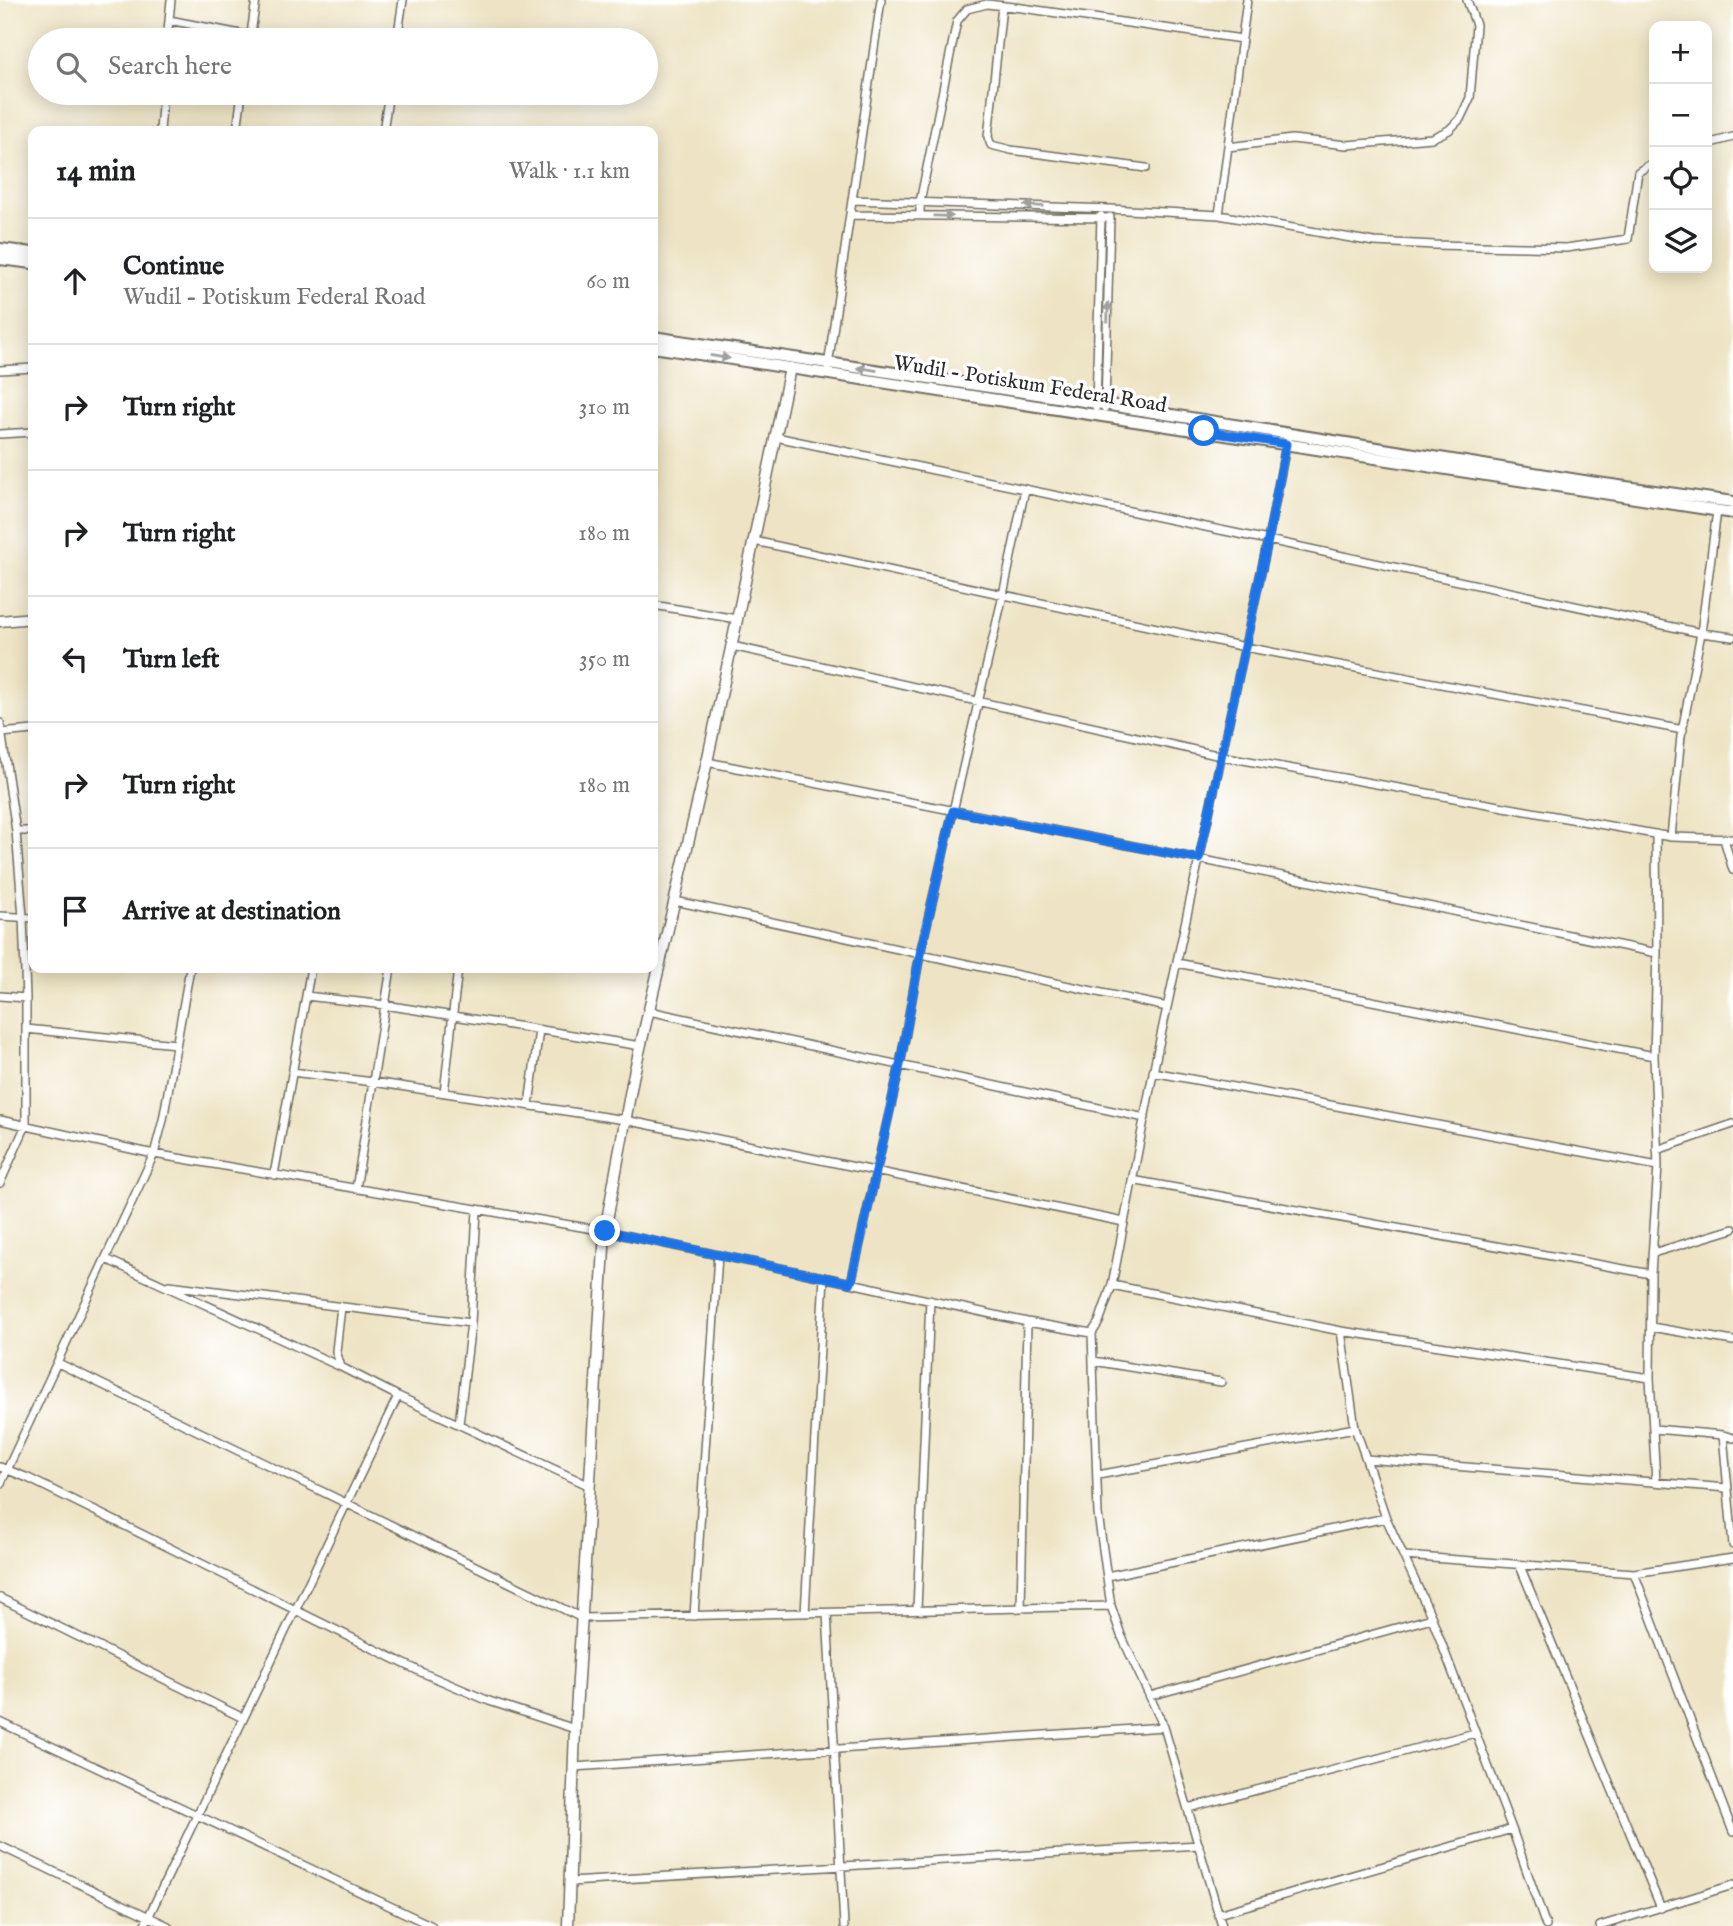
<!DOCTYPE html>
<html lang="en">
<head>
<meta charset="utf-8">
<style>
  body { margin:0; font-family:"IM FELL English",serif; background:#f2f2f2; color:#202124 }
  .controls { position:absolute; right:21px; top:21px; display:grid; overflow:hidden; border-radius:14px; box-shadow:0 4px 18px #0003 }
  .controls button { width:63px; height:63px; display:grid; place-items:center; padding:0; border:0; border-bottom:2px solid #e0e0e0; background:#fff; color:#202124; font:35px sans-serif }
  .stop { position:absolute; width:21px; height:21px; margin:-16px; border:5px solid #1a73e8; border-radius:50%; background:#fff }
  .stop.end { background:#1a73e8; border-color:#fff; box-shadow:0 2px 7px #0008 }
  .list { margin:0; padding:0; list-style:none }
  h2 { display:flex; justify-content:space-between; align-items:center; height:91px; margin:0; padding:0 28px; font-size:30px }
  h2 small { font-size:23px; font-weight:400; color:#757577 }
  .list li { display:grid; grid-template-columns:46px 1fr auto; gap:21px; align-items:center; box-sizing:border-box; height:126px; padding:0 28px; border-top:2px solid #e0e0e0 }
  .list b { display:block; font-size:26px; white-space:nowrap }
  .list p { margin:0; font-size:23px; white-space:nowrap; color:#757577 }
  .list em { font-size:23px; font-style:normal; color:#757577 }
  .icon { flex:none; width:38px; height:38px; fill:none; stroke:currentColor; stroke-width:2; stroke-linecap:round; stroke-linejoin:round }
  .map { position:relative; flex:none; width:1733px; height:1926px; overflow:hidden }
  .search { position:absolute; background:#fff; box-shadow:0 4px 18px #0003; left:28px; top:28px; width:630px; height:77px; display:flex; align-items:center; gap:18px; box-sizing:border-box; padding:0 24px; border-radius:38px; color:#757577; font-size:26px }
  .panel { position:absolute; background:#fff; box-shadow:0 4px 18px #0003; left:28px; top:126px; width:630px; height:847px; border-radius:14px }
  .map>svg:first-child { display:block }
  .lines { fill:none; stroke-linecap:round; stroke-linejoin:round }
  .street-casing { stroke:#6f6c61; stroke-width:10 }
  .secondary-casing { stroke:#6f6c61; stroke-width:13 }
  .primary-casing { stroke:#6f6c61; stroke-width:14 }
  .street { stroke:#fff; stroke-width:7 }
  .secondary { stroke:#fff; stroke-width:10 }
  .primary { stroke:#fff; stroke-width:10 }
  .oneway { fill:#a0a0a0 }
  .route { stroke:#1a73e8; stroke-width:9 }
  .labels { text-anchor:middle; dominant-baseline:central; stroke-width:7; stroke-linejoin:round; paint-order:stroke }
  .street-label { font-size:21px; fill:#2b2b2b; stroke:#fff }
</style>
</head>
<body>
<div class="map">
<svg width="1733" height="1926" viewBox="0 0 1733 1926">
  <rect width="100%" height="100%" fill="#fff"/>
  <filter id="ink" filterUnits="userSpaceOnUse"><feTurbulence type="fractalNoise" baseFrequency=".0143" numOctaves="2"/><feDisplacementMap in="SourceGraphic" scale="14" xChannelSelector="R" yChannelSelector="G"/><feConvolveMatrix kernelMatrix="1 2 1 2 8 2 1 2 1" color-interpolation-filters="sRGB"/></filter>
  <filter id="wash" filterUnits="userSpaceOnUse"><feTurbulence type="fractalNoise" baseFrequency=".00686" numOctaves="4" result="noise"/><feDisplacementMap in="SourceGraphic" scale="28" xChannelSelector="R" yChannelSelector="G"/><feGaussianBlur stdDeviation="1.57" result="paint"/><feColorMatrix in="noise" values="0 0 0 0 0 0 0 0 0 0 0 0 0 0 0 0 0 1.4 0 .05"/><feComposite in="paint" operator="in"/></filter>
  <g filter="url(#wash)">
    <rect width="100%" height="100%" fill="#eee4c5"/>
  </g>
  <g filter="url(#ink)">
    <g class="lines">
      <!-- street casing -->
      <g class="street-casing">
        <path id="street" d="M1002 6 988 137 991 145 1011 150 1146 168
          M169 20 272 40
          M167 40 171 0
          M250 40 256 0
          M397 40 403 0
          M160 131 163 93
          M237 131 242 93
          M383 131 389 93
          M1707 144 1733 137
          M1228 147 1292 139 1347 145 1432 138 1449 130 1460 119 1470 98 1476 25 1467 0
          M853 200 1110 209 1219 215 1374 242 1435 245 1566 248 1628 239 1638 172 1654 162
          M851 215 1110 218
          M1219 215 1247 0
          M920 216V202L957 21 967 9 987 4 1022 8 1242 39
          M828 366 881 0
          M0 370 33 368
          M1096 407 1101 216
          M1105 408 1110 217
          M0 434 33 432
          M776 437 1268 540 1701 633 1733 637
          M754 541 1245 647 1683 730
          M653 605 737 619
          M732 646 1221 756 1671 837 1733 839
          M0 723 16 831 23 917 26 998V1125L0 1183
          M1 733 33 730
          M707 762 1199 859 1657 953
          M16 831H33
          M1671 837 1681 736 1701 633 1717 511
          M1724 839 1733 870
          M675 901 1167 1007
          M0 916 33 918
          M1177 963 1654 1056
          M0 996 26 998
          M306 996 385 1005 641 1046
          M649 1011 1145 1118
          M26 1029 176 1044
          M292 1072 373 1082 625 1120 1124 1222
          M1153 1072 1658 1166
          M444 1093 458 968
          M529 1105 539 1030
          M0 1120 154 1154 605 1231 851 1283 1027 1322 1092 1333
          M1657 1150 1733 1124
          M274 1175 311 968
          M1132 1180 1651 1274
          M356 1189 391 968
          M1653 1253 1733 1229
          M106 1259 341 1367 398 1396 590 1486
          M851 1283 900 1065 920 954 1003 595 1025 489
          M169 1285 471 1323
          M1112 1285 1341 1331 1650 1378
          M341 1307 336 1351 341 1367
          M1651 1327 1733 1341
          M1341 1331 1355 1428 1366 1459 1386 1518 1432 1618 1512 1829 1546 1926
          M1093 1361 1221 1382
          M58 1363 582 1618 1111 1606
          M459 1424 471 1323 477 1210
          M1654 1429 1723 1435 1733 1438
          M1723 1435 1733 1545
          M1366 1459 1727 1488
          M0 1467 28 1478 421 1672 489 1701 575 1729
          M1098 1475 1355 1428
          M1656 1482 1650 1378 1651 1274 1658 1166 1654 1056 1657 953 1656 834
          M0 1485 154 1154 163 1120 190 968
          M1404 1556 1634 1573 1733 1558
          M1520 1566 1661 1908
          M1634 1573 1733 1832
          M1107 1576 1386 1518
          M0 1598 243 1718
          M1021 1608 1027 1322
          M917 1610 930 1300
          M805 1613 824 1277
          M827 1613 844 1926
          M694 1616 718 1255
          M1150 1696 1432 1618
          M0 1722 432 1926
          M574 1767 1164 1727
          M1188 1808 1475 1733
          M0 1846 168 1926
          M570 1882 1199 1845
          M1218 1914 1512 1829
          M144 1926 398 1396
          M1222 1926 1164 1727 1121 1635 1111 1606 1098 1514 1092 1333 1099 1322 1112 1285 1155 1063 1268 540 1288 435
          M1600 1926 1733 1885"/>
      </g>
      <!-- secondary casing -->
      <g class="secondary-casing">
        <path id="secondary" d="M0 621 33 618
          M568 1926 575 1729 605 1231 633 1078 707 762 790 368"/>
      </g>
      <!-- primary casing -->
      <g class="primary-casing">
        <path id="primary" d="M0 249 33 253
          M0 259 33 263
          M653 337 1097 403 1590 482 1733 502
          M653 347 1733 513"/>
      </g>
      <!-- street -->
      <use href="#street" class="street"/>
      <!-- secondary -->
      <use href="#secondary" class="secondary"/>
      <!-- primary -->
      <use href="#primary" class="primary"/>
    </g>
    <!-- one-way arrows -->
    <defs><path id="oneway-solid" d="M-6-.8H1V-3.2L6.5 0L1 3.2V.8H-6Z" transform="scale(1.75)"/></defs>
    <g class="oneway">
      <use href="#oneway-solid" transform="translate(1034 206) rotate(-178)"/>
      <use href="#oneway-solid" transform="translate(943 216) rotate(1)"/>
      <use href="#oneway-solid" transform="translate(1108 312) rotate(-88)"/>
      <use href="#oneway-solid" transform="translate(720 357) rotate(9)"/>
      <use href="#oneway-solid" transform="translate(867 369) rotate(-171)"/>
    </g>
  </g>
  <g class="lines" filter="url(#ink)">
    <!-- route -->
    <path class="route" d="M605 1231 851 1283 900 1065 920 954 953 811 1199 859 1268 540 1286 444 1204 431"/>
  </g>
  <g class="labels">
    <!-- street labels -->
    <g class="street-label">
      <text transform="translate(1030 385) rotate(9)">Wudil - Potiskum Federal Road</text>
    </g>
  </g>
</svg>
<div class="controls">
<button>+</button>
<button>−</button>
<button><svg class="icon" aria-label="locate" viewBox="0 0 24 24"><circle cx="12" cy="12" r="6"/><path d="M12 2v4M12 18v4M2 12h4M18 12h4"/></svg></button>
<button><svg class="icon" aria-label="layers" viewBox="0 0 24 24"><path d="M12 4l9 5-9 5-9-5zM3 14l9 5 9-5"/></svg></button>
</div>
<div class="stop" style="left:1204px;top:431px"></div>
<div class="stop end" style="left:605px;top:1231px"></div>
<div class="search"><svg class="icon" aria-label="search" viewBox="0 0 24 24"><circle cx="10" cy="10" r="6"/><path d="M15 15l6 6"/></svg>Search here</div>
<section class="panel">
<h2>14 min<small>Walk · 1.1 km</small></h2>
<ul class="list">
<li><svg class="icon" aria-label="ahead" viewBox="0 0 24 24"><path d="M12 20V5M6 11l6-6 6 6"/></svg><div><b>Continue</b><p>Wudil - Potiskum Federal Road</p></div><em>60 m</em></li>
<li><svg class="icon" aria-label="right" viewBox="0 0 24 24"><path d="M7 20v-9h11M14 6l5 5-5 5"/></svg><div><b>Turn right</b></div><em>310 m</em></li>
<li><svg class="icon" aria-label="right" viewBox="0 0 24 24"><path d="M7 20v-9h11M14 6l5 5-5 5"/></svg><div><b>Turn right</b></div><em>180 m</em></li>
<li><svg class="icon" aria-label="left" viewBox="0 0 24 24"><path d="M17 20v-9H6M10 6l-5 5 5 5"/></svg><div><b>Turn left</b></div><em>350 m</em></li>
<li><svg class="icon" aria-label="right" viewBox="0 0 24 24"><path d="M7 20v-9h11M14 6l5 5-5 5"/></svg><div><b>Turn right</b></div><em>180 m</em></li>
<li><svg class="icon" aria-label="arrive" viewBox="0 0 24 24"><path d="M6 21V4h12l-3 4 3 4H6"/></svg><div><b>Arrive at destination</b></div></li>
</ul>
</section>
</div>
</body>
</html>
